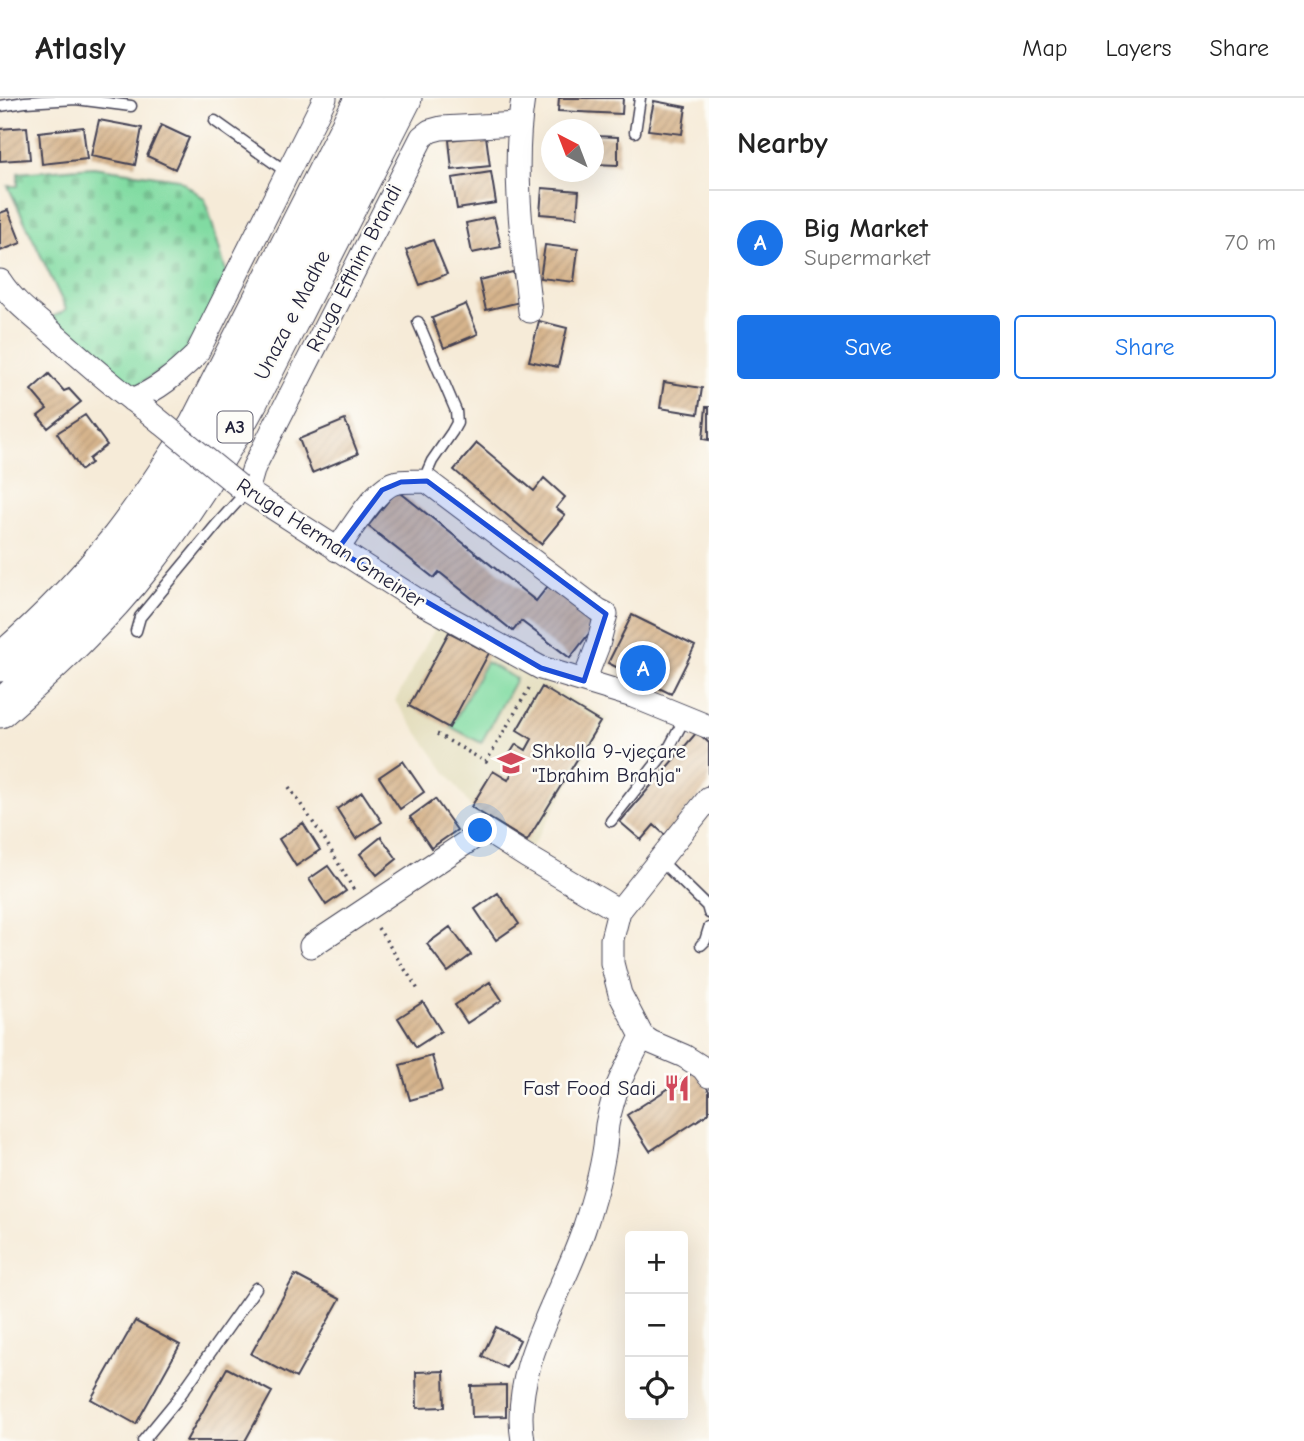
<!DOCTYPE html>
<html lang="en">
<head>
<meta charset="utf-8">
<style>
  body { margin:0; font-family:"Comic Neue",sans-serif; background:#f6f6f6; color:#222 }
  .controls { position:absolute; right:21px; bottom:21px; display:grid; overflow:hidden; border-radius:7px; box-shadow:0 7px 28px #0002 }
  .controls button { width:63px; height:63px; display:grid; place-items:center; padding:0; border:0; border-bottom:2px solid #e0e0e0; background:#fff; color:#222; font:35px sans-serif }
  .compass { position:absolute; left:541px; top:21px; width:63px; height:63px; border-radius:50%; background:#fff; box-shadow:0 7px 28px #0002; rotate:318deg }
  .you { position:absolute; left:481px; top:733px; width:24px; height:24px; margin:-18px; border:5px solid #fff; border-radius:50%; background:#1a73e8; box-shadow:0 0 0 10px #1a73e833 }
  .badge { display:grid; place-items:center; width:46px; height:46px; border-radius:50%; background:#1a73e8; color:#fff; font-size:23px; font-weight:700 }
  .pin { position:absolute; translate:-50% -50%; border:4px solid #fff; box-shadow:0 2px 7px #0006 }
  .list { margin:0; padding:0; list-style:none }
  h2 { display:flex; justify-content:space-between; align-items:center; height:91px; margin:0; padding:0 28px; font-size:30px }
  h2 small { font-size:23px; font-weight:400; color:#767676 }
  .list li { display:grid; grid-template-columns:46px 1fr auto; gap:21px; align-items:center; box-sizing:border-box; height:105px; padding:0 28px; border-top:2px solid #e0e0e0 }
  .list b { display:block; font-size:26px; white-space:nowrap }
  .list p { margin:0; font-size:23px; white-space:nowrap; color:#767676 }
  .list em { font-size:23px; font-style:normal; color:#767676 }
  .actions { display:flex; gap:14px; padding:21px 28px }
  .actions a { flex:1; padding:16px 0; border:2px solid #1a73e8; border-radius:7px; text-align:center; font-size:24px; color:#1a73e8 }
  .actions .main { background:#1a73e8; color:#fff }
  .icon { flex:none; width:38px; height:38px; fill:none; stroke:currentColor; stroke-width:2; stroke-linecap:round; stroke-linejoin:round }
  .map { position:relative; flex:none; width:709px; height:1343px; overflow:hidden }
  header { display:flex; align-items:center; gap:42px; box-sizing:border-box; height:98px; padding:0 35px; background:#fff; border-bottom:2px solid #e0e0e0 }
  header strong { font-size:33px }
  nav { display:flex; gap:38px; margin-inline-start:auto; font-size:24px }
  main { display:flex }
  aside { flex:1; background:#fff }
  .map>svg:first-child { display:block }
  .built { fill:#e2dcba }
  .cemetery { fill:url(#cemetery-stones); stroke:#527e6e; stroke-width:2 }
  .pitch { fill:#81dba2; stroke:#527e6e; stroke-width:2 }
  .building { fill:url(#building-hatch) }
  .lines { fill:none; stroke-linecap:round; stroke-linejoin:round }
  .service-casing { stroke:#424053; stroke-width:13 }
  .minor-casing { stroke:#424053; stroke-width:25 }
  .trunk-casing { stroke:#424053; stroke-width:39 }
  .path { stroke:#424053; stroke-width:3.5; stroke-dasharray:2 5; stroke-linecap:butt }
  .service { stroke:#fff; stroke-width:10 }
  .minor { stroke:#fff; stroke-width:23 }
  .trunk { stroke:#fff; stroke-width:37 }
  .minor-bridge-casing { stroke:#424053; stroke-width:25; stroke-linecap:butt }
  .minor-bridge { stroke:#fff; stroke-width:23 }
  .marked { fill:#1d4ed8; fill-opacity:0.2; stroke:#1d4ed8; stroke-width:5; stroke-linejoin:round }
  .labels { text-anchor:middle; dominant-baseline:central; stroke-width:5; stroke-linejoin:round; paint-order:stroke }
  .shield { fill:#fdfcf7; stroke:#646373; stroke-width:2 }
  .shield-label { font-size:19px; font-weight:bold; fill:#22223b }
  .street-label { font-size:21px; fill:#22223b; stroke:#fdfcf7 }
  .poi-label { font-size:21px; fill:#22223b; stroke:#fdfcf7; text-anchor:start }
</style>
</head>
<body>
<header>
<strong>Atlasly</strong>
<nav><a>Map</a><a>Layers</a><a>Share</a></nav>
</header>
<main>
<div class="map">
<svg width="709" height="1343" viewBox="0 0 709 1343">
  <defs>
    <pattern id="cemetery-stones" width="16" height="16" patternUnits="userSpaceOnUse" patternTransform="scale(1.75)"><rect width="16" height="16" fill="#81dba2"/><path d="M2 7V4a2 2 0 0 1 4 0v3zM10 15v-3a2 2 0 0 1 4 0v3z" fill="#6fbc8c"/></pattern>
    <pattern id="building-hatch" width="6" height="6" patternUnits="userSpaceOnUse" patternTransform="scale(1.75)"><rect width="6" height="6" fill="#d6b48c"/><path d="M-1 1l2-2M0 6l6-6M5 7l2-2" fill="none" stroke="#b79a7a"/></pattern>
  </defs>
  <rect width="100%" height="100%" fill="#fdfcf7"/>
  <filter id="ink" filterUnits="userSpaceOnUse"><feTurbulence type="fractalNoise" baseFrequency=".0143" numOctaves="2"/><feDisplacementMap in="SourceGraphic" scale="14" xChannelSelector="R" yChannelSelector="G"/><feConvolveMatrix kernelMatrix="1 2 1 2 8 2 1 2 1" color-interpolation-filters="sRGB"/></filter>
  <filter id="wash" filterUnits="userSpaceOnUse"><feTurbulence type="fractalNoise" baseFrequency=".00686" numOctaves="4" result="noise"/><feDisplacementMap in="SourceGraphic" scale="28" xChannelSelector="R" yChannelSelector="G"/><feGaussianBlur stdDeviation="1.57" result="paint"/><feColorMatrix in="noise" values="0 0 0 0 0 0 0 0 0 0 0 0 0 0 0 0 0 1.4 0 .05"/><feComposite in="paint" operator="in"/></filter>
  <g filter="url(#wash)">
    <rect width="100%" height="100%" fill="#f6ebd8"/>
    <!-- built -->
    <path class="built" d="M438 525 608 621 531 750 471 709 395 603Z"/>
    <!-- cemetery -->
    <path class="cemetery" d="M93 69 178 81 205 101 227 177 184 259 144 283 138 289 130 291 51 219 61 215 66 211 8 88H18V75Z"/>
    <!-- pitch -->
    <path class="pitch" d="M486 564 516 581 481 645 451 629Z"/>
    <g id="blocks">
      <!-- building -->
      <path class="building" d="M559 0H623L622 16 558 13Z
        M654 3 686 9 682 36 648 32Z
        M99 22 142 30 135 67 91 58Z
        M161 27 189 40 175 71 147 58Z
        M27 29 30 61 0 63V31Z
        M83 29 87 61 42 66 39 34Z
        M486 38 490 68 452 72 449 42Z
        M594 38 618 39V67L594 66Z
        M491 74 496 105 457 111 452 80Z
        M542 90 579 93 577 119 540 116Z
        M8 112 21 145 0 153V115Z
        M494 119 501 149 472 155 466 125Z
        M433 142 447 176 420 187 406 152Z
        M545 147 578 151 574 184 540 180Z
        M513 174 520 204 486 212 479 182Z
        M466 206 478 236 444 250 432 220Z
        M539 223 567 230 558 269 529 263Z
        M49 276 64 293 69 291 81 304 48 330 38 318 47 311 31 292Z
        M664 284 702 290 698 316 660 310Z
        M706 309H709V342L703 341Z
        M85 317 107 347 89 361 91 365 81 372 57 335Z
        M345 322 358 356 312 375 299 341Z
        M477 345 534 393 544 380 565 399 556 410 565 417 541 446 454 372Z
        M397 392 536 503 548 488 597 525 570 560 521 523 513 533 439 474 434 480 368 428Z
        M632 517 695 548 671 596 608 565Z
        M449 534 489 555 449 630 409 608Z
        M542 589 600 624 527 743 471 709 493 673 508 682 514 671 504 665 516 646 526 652 532 641 517 632Z
        M697 634 709 645V686L665 737 654 727 641 742 620 724Z
        M403 663 424 694 400 711 379 679Z
        M362 694 382 724 356 741 337 711Z
        M435 701 457 732 431 750 410 719Z
        M303 725 320 752 296 768 279 741Z
        M381 739 397 761 377 777 360 756Z
        M328 768 346 793 326 807 309 781Z
        M498 795 519 826 496 842 475 811Z
        M450 829 471 857 448 874 427 846Z
        M490 884 502 902 467 925 455 907Z
        M423 904 441 933 416 949 398 920Z
        M432 958 442 993 410 1002 400 967Z
        M696 973 709 993V1015L650 1053 627 1017Z
        M295 1177 340 1201 296 1280 251 1256Z
        M135 1223 180 1247 136 1326 91 1301Z
        M496 1229 520 1242 506 1270 482 1258Z
        M227 1270 272 1294 245 1343H186Z
        M444 1273 445 1309 417 1310 416 1274Z
        M506 1287V1318L472 1319 471 1288Z"/>
    </g>
  </g>
  <g filter="url(#ink)">
    <use href="#blocks" fill-opacity="0" stroke="#424053" stroke-width="2"/>
    <g class="lines">
      <!-- service casing -->
      <g class="service-casing">
        <path id="service" d="M0 8 25 4 76 1 131 8
          M215 23 288 75
          M635 34 640 0
          M418 224 456 313 457 325 452 334 432 363 428 372 427 383
          M136 533 140 519 218 425 247 393
          M611 723 670 648 686 618
          M660 762 707 808 709 815
          M701 847 705 843 709 830
          M143 1343 176 1303 256 1190"/>
      </g>
      <!-- minor casing -->
      <g class="minor-casing">
        <path id="minor" d="M523 0C512 71 522 142 530 213
          M0 183C14 205 36 220 55 237 84 262 112 288 143 310
          M132 302C158 292 176 276 196 257L325 0
          M239 388 422 505 541 570 633 598 709 629
          M247 393 254 369 422 39 430 33 441 30 519 26
          M337 452C349 435 375 391 394 385 404 382 417 384 427 383L598 512 606 516 598 547 584 583
          M709 700 619 813 612 841V865L620 896 642 938 651 944 684 958 703 970 709 978
          M311 848 485 732 526 758 619 813
          M523 1343C510 1269 562 1198 584 1131 593 1104 601 1076 605 1048 606 1041 606 1034 607 1027 609 1016 612 1006 615 996 621 976 634 957 642 938"/>
      </g>
      <!-- trunk casing -->
      <g class="trunk-casing">
        <path id="trunk" d="M0 565C43 528 84 486 120 441 148 405 172 367 197 329L364 0
          M0 611C51 566 102 519 144 465 184 414 218 360 249 303L403 0"/>
      </g>
      <!-- path -->
      <path class="path" d="M437 636 486 664 531 587
        M289 689 325 742 355 794
        M378 830 419 893"/>
      <!-- service -->
      <use href="#service" class="service"/>
      <!-- minor -->
      <use href="#minor" class="minor"/>
      <!-- trunk -->
      <use href="#trunk" class="trunk"/>
      <!-- minor-bridge casing -->
      <g class="minor-bridge-casing">
        <path id="minor-bridge" d="M146 312 239 388"/>
      </g>
      <!-- minor-bridge -->
      <use href="#minor-bridge" class="minor-bridge"/>
    </g>
  </g>
  <!-- marked area -->
  <path class="marked" d="M427 383 606 516 584 583 541 570 337 452 382 392 401 384Z"/>
  <!-- icons -->
  <defs>
    <g id="school-bare" transform="scale(2.1)"><path d="M0-5L7-2L0 1L-7-2ZM-4 1L0 2.5L4 1V4Q0 6-4 4Z" fill="#d1495b" stroke="#fdfcf7" stroke-width="2.5" paint-order="stroke"/></g>
    <g id="restaurant-bare" transform="scale(2.1)"><path d="M-5-6h1v4h1v-4h1v4h1v-4h1v5L-1.5 .5V6h-2V.5L-5-1ZM5-6V6H3V1.5H1.5Q1.5-4 5-6Z" fill="#d1495b" stroke="#fdfcf7" stroke-width="2.5" paint-order="stroke"/></g>
  </defs>
  <g fill-rule="evenodd">
    <use href="#school-bare" x="511" y="665"/>
    <use href="#restaurant-bare" x="677" y="990"/>
  </g>
  <g class="labels">
    <!-- shield labels -->
    <rect class="shield" x="217.5" y="313.5" width="35" height="31" rx="5"/>
    <g class="shield-label">
      <text x="235" y="329">A3</text>
    </g>
    <!-- street labels -->
    <g class="street-label">
      <text transform="translate(354 170) rotate(-63)">Rruga Efthim Brandi</text>
      <text transform="translate(292 217) rotate(-63)">Unaza e Madhe</text>
      <text transform="translate(331 445) rotate(33)">Rruga Herman Gmeiner</text>
    </g>
    <!-- poi labels -->
    <g class="poi-label">
      <text x="532" y="653">Shkolla 9-vjeçare<tspan x="532" dy="24">"Ibrahim Brahja"</tspan></text>
      <text x="656" y="990" text-anchor="end">Fast Food Sadi</text>
    </g>
  </g>
</svg>
<div class="controls">
<button>+</button>
<button>−</button>
<button><svg class="icon" aria-label="locate" viewBox="0 0 24 24"><circle cx="12" cy="12" r="6"/><path d="M12 2v4M12 18v4M2 12h4M18 12h4"/></svg></button>
</div>
<svg class="compass" viewBox="-18 -18 36 36"><path d="M0-13l5 13h-10z" fill="#e53935"/><path d="M0 13l5-13h-10z" fill="#767676"/></svg>
<div class="you"></div>
<div class="pin badge" style="left:643px;top:570px">A</div>
</div>
<aside>
<h2>Nearby<small></small></h2>
<ul class="list">
<li><span class="badge">A</span><div><b>Big Market</b><p>Supermarket</p></div><em>70 m</em></li>
</ul>
<div class="actions"><a class="main">Save</a><a>Share</a></div>
</aside>
</main>
</body>
</html>
